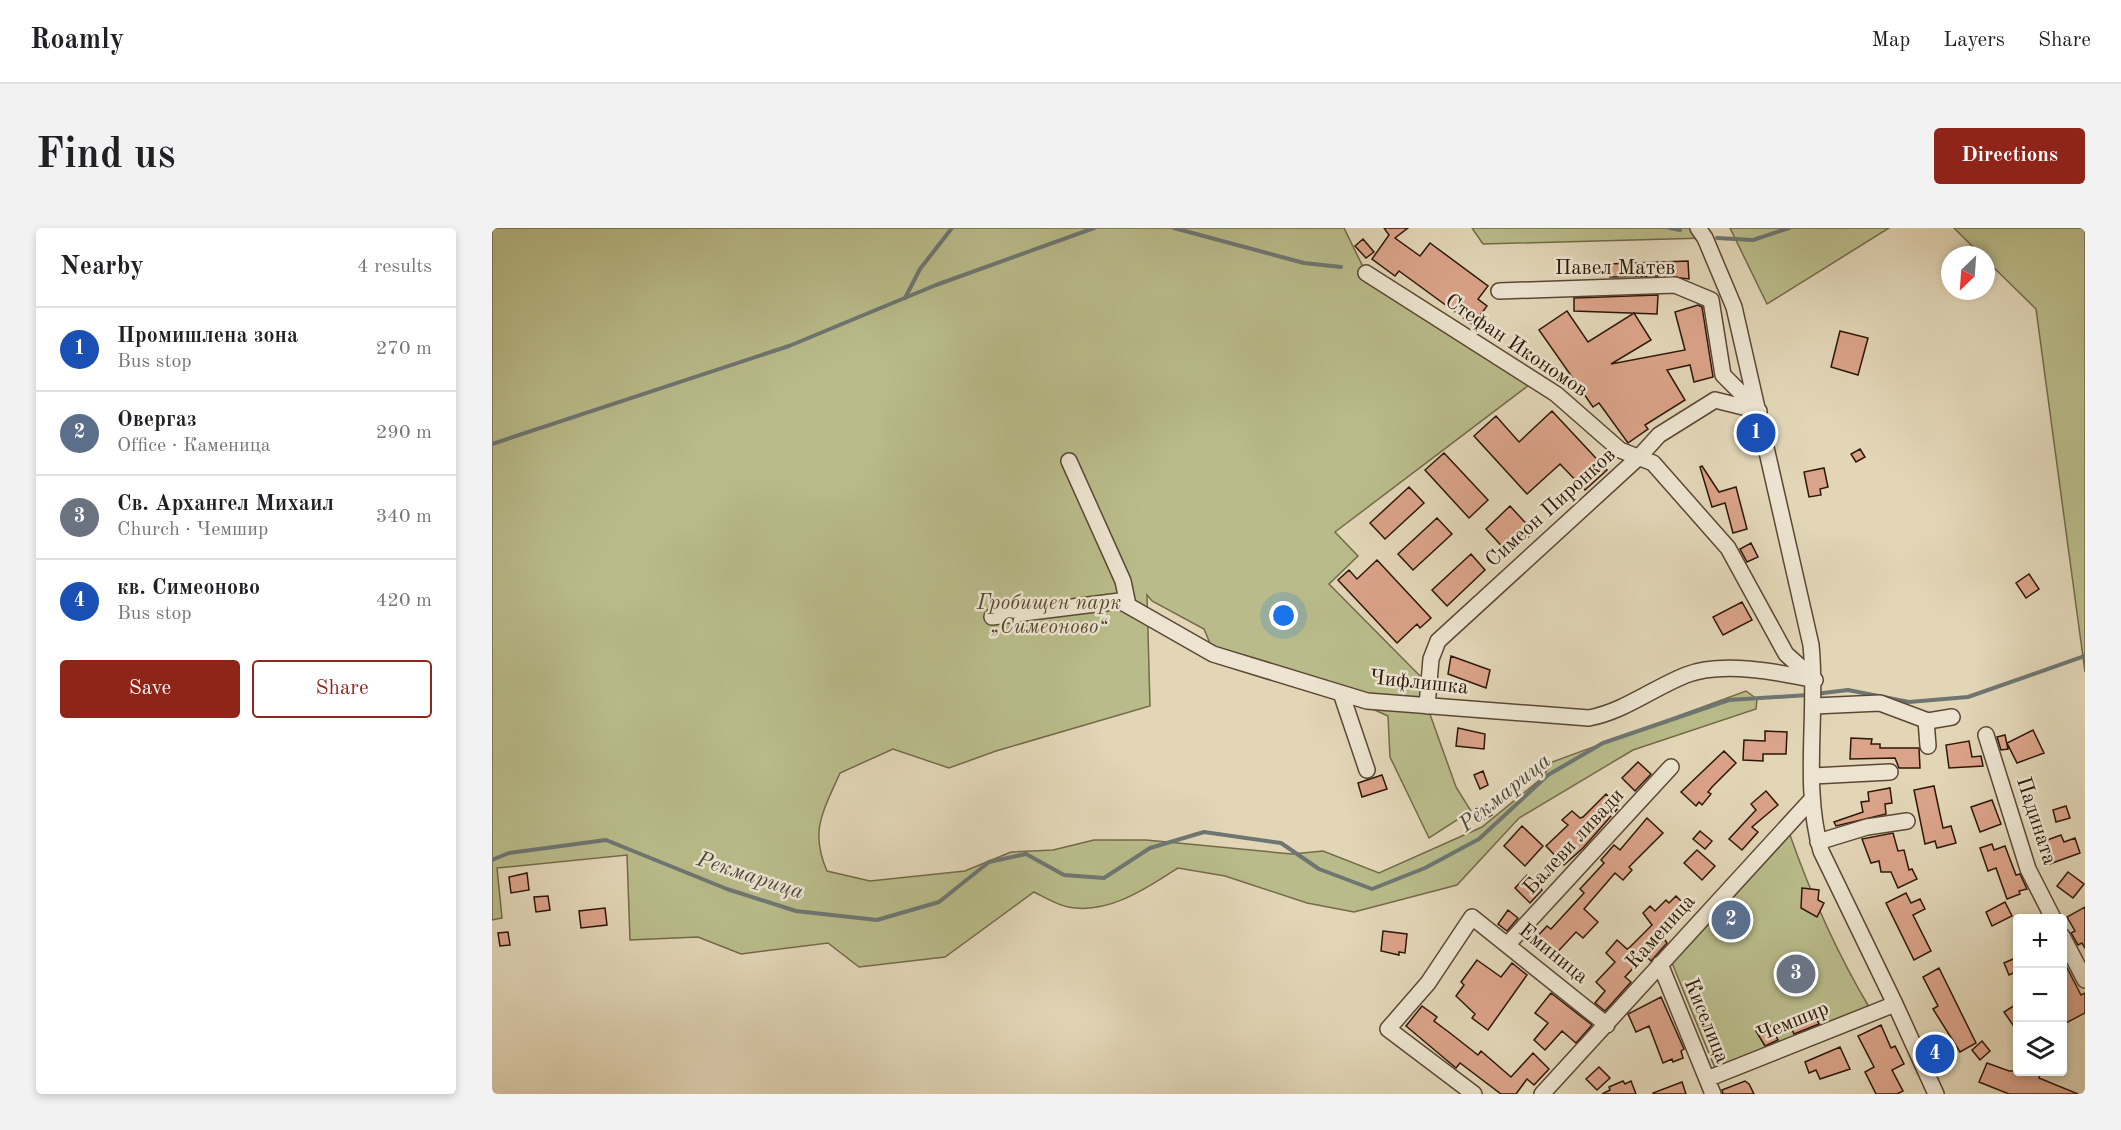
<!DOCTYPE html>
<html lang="en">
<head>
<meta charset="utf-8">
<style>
  body { margin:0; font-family:"Old Standard TT",serif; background:#f2f2f2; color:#202124 }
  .controls { position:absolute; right:18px; bottom:18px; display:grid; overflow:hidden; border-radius:6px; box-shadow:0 3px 9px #0003 }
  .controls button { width:54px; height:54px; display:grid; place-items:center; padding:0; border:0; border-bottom:2px solid #e0e0e0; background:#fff; color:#202124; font:30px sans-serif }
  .compass { position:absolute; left:1449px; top:18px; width:54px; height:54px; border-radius:50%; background:#fff; box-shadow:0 3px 9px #0003; rotate:205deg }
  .you { position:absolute; left:792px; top:388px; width:21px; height:21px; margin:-15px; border:4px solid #fff; border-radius:50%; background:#1a73e8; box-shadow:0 0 0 9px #1a73e833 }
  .badge { display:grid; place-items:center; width:39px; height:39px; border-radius:50%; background:#8f2418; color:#fff; font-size:20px; font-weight:700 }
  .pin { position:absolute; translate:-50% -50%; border:3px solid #fff; box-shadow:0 2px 6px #0006 }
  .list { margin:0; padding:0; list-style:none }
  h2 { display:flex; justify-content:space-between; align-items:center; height:78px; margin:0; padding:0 24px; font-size:26px }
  h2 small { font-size:20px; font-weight:400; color:#757577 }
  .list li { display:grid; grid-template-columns:39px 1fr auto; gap:18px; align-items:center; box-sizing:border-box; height:84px; padding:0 24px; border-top:2px solid #e0e0e0 }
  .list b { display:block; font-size:22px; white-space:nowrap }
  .list p { margin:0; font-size:20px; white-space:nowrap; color:#757577 }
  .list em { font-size:20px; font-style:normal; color:#757577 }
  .actions { display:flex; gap:12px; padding:18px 24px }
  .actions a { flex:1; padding:14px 0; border:2px solid #8f2418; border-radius:6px; text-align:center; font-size:21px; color:#8f2418 }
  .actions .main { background:#8f2418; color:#fff }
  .icon { flex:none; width:33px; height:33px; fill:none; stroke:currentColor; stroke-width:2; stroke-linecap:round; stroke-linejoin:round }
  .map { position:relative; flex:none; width:1593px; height:866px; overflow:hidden; border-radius:6px }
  header { display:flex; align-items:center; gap:36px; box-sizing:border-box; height:84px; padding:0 30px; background:#fff; border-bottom:2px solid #e0e0e0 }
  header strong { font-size:28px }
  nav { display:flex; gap:33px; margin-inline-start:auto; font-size:21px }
  .intro { display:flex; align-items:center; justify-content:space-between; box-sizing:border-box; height:144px; padding:0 36px }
  h1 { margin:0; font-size:42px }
  .button { padding:15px 27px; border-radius:6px; background:#8f2418; color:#fff; font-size:21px; font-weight:700 }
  main { display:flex; gap:36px; padding:0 36px }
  aside { flex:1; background:#fff; border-radius:6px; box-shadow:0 3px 9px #0003 }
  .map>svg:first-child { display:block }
  .green { fill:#b9bc8a; stroke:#746a49; stroke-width:1.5 }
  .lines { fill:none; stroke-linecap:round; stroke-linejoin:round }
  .stream { stroke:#6e7672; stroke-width:4 }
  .building { fill:#dba389; stroke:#2e1708; stroke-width:1.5 }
  .minor-casing { stroke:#5b4734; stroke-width:18 }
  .minor { stroke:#ece4d0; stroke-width:15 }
  .labels { text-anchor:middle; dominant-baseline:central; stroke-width:5; stroke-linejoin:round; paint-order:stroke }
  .street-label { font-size:21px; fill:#2e1708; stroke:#ece4d0 }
  .park-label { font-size:21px; font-style:italic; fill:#58492f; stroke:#ece4d0 }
  .water-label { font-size:22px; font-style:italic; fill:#4e473d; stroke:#ece4d0 }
</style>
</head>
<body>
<header>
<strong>Roamly</strong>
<nav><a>Map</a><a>Layers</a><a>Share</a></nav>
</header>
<div class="intro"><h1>Find us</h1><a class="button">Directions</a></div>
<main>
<aside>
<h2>Nearby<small>4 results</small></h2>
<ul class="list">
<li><span class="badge" style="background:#1a4fb4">1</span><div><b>Промишлена зона</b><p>Bus stop</p></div><em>270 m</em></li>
<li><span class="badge" style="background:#5c6f8a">2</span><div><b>Овергаз</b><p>Office · Каменица</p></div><em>290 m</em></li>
<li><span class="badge" style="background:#6b7280">3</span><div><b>Св. Архангел Михаил</b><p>Church · Чемшир</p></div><em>340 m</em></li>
<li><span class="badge" style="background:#1a4fb4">4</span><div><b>кв. Симеоново</b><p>Bus stop</p></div><em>420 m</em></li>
</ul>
<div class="actions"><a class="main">Save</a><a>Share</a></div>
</aside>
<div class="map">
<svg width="1593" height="866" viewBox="0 0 1593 866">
  <rect width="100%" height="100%" fill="#e2d6b7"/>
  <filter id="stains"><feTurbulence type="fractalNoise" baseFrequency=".00333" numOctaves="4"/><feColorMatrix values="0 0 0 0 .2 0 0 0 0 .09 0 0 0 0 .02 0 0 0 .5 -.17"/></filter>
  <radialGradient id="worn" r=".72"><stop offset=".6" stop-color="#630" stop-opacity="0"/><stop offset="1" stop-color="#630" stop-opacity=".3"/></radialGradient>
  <!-- green -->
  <path class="green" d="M0 0H852L874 45 1041 154 843 304 866 328 837 356 936 456 935 478 964 559 979 583 937 610 898 529 896 488 819 453 720 420 712 401 660 373 655 367 658 478 504 523 457 540 401 521 348 545C332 582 317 602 335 643L378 653 473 643 519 624 561 622 602 612H654L800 626 831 623 887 645 990 599 1050 550 1060 534 1254 463 1265 471 1264 481 1141 522 1027 590 965 657 862 684 815 675 733 648 686 640C655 660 616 687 576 679 565 677 552 669 542 664L453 729 367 739 336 715 249 726 206 709 138 712 135 627 5 640 10 690 0 692Z
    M980 0H1206L1213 10 991 16Z
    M1238 0H1397L1275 76Z
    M1462 0H1593V444L1544 81 1494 32V27H1489Z
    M1298 607C1319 667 1345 725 1377 779L1223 840 1180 735Z"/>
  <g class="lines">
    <!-- stream -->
    <path class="stream" d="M682 0 812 35 849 39
      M1178 0 1188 2
      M1225 10 1261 12 1297 0
      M413 70 428 41 460 0
      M0 216 297 118 444 57 602 0
      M1323 466 1356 462 1417 474 1476 469 1593 428
      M0 632 17 625 114 612 235 661 304 683 385 692 447 674 497 634 534 626 572 647 612 650 658 620 712 604 789 615 827 641 880 661 933 640 987 611 1056 547 1111 515 1237 472 1316 467"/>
  </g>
  <!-- building -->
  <path class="building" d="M892 0H916L903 10 928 28 938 15 996 58 986 71 995 78 981 97 907 43 903 48 880 31 897 7Z
    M871 11 882 24 874 30 863 18Z
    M1196 33 1197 51 1173 48 1169 34Z
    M1166 34V48L1118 49 1117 36Z
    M1166 67 1165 86 1082 83V70Z
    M1206 77 1210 79 1221 149 1202 154 1198 137 1175 142 1193 172 1153 197 1156 201 1136 215 1107 175 1101 179 1047 102 1075 83 1096 114 1142 85 1159 112 1119 136 1193 122 1183 84Z
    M1348 103 1376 110 1366 147 1339 139Z
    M1060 183 1115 242 1093 262 1068 236 1035 266 982 208 1004 188 1027 214Z
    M1368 221 1373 229 1364 234 1359 226Z
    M952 225 996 272 977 290 933 242Z
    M1210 238 1227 264 1244 259 1255 301 1241 305 1233 275 1220 279 1208 239Z
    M1332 240 1336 259 1328 261 1329 267 1317 269 1312 244Z
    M917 259 932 275 893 311 878 295Z
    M1018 278 1042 304 1017 326 994 301Z
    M945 290 960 306 921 342 906 326Z
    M1259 315 1266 329 1255 334 1248 321Z
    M979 326 993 342 955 378 940 362Z
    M885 332 939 390 928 400 925 396 905 415 846 352 857 342 865 351Z
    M1537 346 1547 361 1534 370 1524 355Z
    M1250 374 1260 392 1231 407 1221 389Z
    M959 428 998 442 994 460 956 446Z
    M966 500 993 506 992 521 964 518Z
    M1541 502 1552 525 1525 535 1515 515Z
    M1273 503 1295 504 1294 526H1271V533L1251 532 1252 512 1273 513Z
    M1513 507 1516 521 1509 522 1505 509Z
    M1359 510 1380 511 1379 516H1388V520H1427L1428 540H1407L1403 530 1358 531Z
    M1477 513 1480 529 1489 528 1491 538 1457 540 1454 517Z
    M1232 523 1244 535 1220 559 1216 564 1219 566 1210 577 1207 574 1204 578 1189 564Z
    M1146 534 1159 546 1143 563 1130 550Z
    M991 543 996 557 988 561 982 547Z
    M890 547 895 561 870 569 866 555Z
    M1442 558 1451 600 1459 598 1464 615 1445 620 1443 613 1433 616 1422 562Z
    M1398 560 1400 575 1393 576 1394 586 1344 598 1342 594 1371 584 1369 574 1377 573 1376 564Z
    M1274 563 1286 577 1260 599 1266 604 1250 622 1237 611 1264 582 1259 576Z
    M1114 566 1127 579 1091 620 1072 637 1054 618 1076 597 1070 592 1080 583 1088 590 1091 589Z
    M1500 572 1509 596 1488 604 1479 579Z
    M996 577 1000 587 988 593 984 581Z
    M1574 578 1578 590 1564 594 1561 582Z
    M1155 590 1171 605 1137 639 1140 642 1131 652 1123 645 1092 681 1106 694 1091 710 1084 704 1059 731 1040 714 1055 698 1059 701 1092 665 1088 661 1112 635 1109 632 1122 617 1128 622Z
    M1030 598 1051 618 1033 638 1012 618Z
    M1208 603 1220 613 1213 621 1201 611Z
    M1401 605 1406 623 1412 622 1417 642 1420 641 1425 651 1406 660 1399 644H1389L1387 633 1379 635 1370 611Z
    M1569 607 1572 614 1583 610 1588 625 1555 637 1547 615Z
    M1500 616 1502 622 1513 618 1524 647 1528 646 1535 661 1527 663 1528 666 1515 671 1504 640 1496 643 1488 620Z
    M1205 622 1223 638 1210 652 1192 635Z
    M1576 644 1592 656 1581 670 1565 658Z
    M35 645 37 662 19 665 17 649Z
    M1035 647 1050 662 1038 675 1023 660Z
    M1310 660 1327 662 1326 672 1332 675 1325 689 1309 680Z
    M1414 665 1419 675 1428 671 1433 681 1421 687 1439 723 1422 732 1394 675Z
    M56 668 58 682 44 684 42 669Z
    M1184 668 1197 681 1171 709 1175 715 1159 733 1153 727 1133 749 1139 754 1113 783 1103 775 1113 763 1104 754 1123 734 1114 725 1125 712 1135 721 1138 719 1160 697 1151 685 1158 678 1163 683 1174 672 1177 675Z
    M1245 674 1256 684 1233 709 1222 700Z
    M1513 674 1520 688 1500 698 1494 684Z
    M1593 679V720L1590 715 1586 717 1579 705 1583 703 1575 689Z
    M113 680 115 697 89 700 87 683Z
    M1016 682 1026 690 1015 703 1006 696Z
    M891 703 915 706 913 725 907 724V727L889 723Z
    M16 704 18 717 8 718 6 705Z
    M1526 729V743L1517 747 1512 735Z
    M1570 730 1589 767 1593 765V785L1570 797Z
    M1293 731 1322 743 1315 762 1285 749Z
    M985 732 1009 749 1020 735 1035 747 996 802 980 790 983 786 964 768 972 757 969 754Z
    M1447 740 1484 815 1468 824 1441 781 1446 778 1431 749Z
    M1059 765 1100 797 1084 815 1070 803 1053 822 1042 812 1056 795 1043 785Z
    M1169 769 1192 821 1189 823 1191 830 1181 834 1180 831 1171 835 1157 798 1144 804 1136 786Z
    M1526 775V804L1512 784Z
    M930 778 945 789 942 793 958 805 986 827 989 823 1019 849 1041 825 1057 841 1042 857 1035 851 1024 866H1009L968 835 964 840 914 798Z
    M1323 787 1327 796 1302 806 1298 797Z
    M1277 796 1286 812 1273 818 1264 803Z
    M1389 797 1399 820 1403 818 1412 836 1400 842 1411 863 1405 866H1384L1373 844 1382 839 1366 808Z
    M1490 813 1498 823 1488 832 1480 822Z
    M1348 819 1358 841 1328 851 1324 842 1317 845 1313 834Z
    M1495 835 1517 843H1549L1547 850 1586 866H1517L1487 854Z
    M1107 839 1118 850 1105 862 1094 851Z
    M1131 853 1133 856 1139 853 1144 866H1110L1118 862 1117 859Z
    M1253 853 1257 856 1262 866H1231L1230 862Z
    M1190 854 1194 866H1161V865Z"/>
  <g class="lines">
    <!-- minor casing -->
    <g class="minor-casing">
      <path id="minor" d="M1206 0 1213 10 1242 79 1319 417C1326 485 1310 557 1329 623L1403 776 1444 866
        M874 45 1064 166 1128 222 1161 235 1236 320 1294 426 1323 452
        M1007 63 1183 57 1219 72 1231 147 1267 183
        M577 233 631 353 636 377
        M500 389 628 373 721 426 875 473 1097 490C1133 483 1161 460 1194 447 1230 433 1286 444 1323 452
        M849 465 875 542
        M935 478 939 431 946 413 1147 229 1167 207 1223 172 1267 183
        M1322 478 1388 475 1436 493 1460 489
        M1434 492 1436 518
        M1494 507 1536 641 1561 690
        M1321 548 1398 544
        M1326 614 1375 599 1415 593
        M1570 708 1593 752
        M1015 717 1179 539
        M1168 736 1221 866
        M1215 851 1403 776
        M982 866 896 801 936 755 980 689 1115 797
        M1050 866 1320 571"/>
    </g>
    <!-- minor -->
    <use href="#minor" class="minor"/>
  </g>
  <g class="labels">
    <!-- street labels -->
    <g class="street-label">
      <text x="1123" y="40">Павел Матев</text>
      <text transform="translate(1024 118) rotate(34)">Стефан Икономов</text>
      <text transform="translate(1059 280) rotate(-42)">Симеон Пиронков</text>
      <text transform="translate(927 455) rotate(6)">Чифлишка</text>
      <text transform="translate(1544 593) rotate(72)">Падината</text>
      <text transform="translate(1082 614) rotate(-47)">Балеви ливади</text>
      <text transform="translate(1169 704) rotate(-48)">Каменица</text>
      <text transform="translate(1061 726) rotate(39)">Еминица</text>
      <text transform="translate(1214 793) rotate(68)">Киселица</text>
      <text transform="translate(1301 794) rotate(-22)">Чемшир</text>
    </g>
    <!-- park labels -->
    <g class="park-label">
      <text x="557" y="375">Гробищен парк<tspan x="557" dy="24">„Симеоново“</tspan></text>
    </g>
    <!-- water labels -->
    <g class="water-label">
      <text transform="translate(1013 565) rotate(-39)">Рекмарица</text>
      <text transform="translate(258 648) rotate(18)">Рекмарица</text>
    </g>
  </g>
  <rect width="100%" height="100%" filter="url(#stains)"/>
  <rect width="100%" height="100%" fill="url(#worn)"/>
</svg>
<div class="controls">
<button>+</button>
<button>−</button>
<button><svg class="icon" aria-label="layers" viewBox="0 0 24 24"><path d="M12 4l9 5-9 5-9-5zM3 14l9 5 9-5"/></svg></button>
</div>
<svg class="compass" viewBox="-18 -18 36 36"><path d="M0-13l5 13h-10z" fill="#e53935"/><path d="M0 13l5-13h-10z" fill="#757577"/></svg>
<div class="you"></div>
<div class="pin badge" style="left:1264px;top:205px;background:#1a4fb4">1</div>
<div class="pin badge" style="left:1239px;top:692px;background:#5c6f8a">2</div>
<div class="pin badge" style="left:1304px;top:746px;background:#6b7280">3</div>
<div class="pin badge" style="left:1443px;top:826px;background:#1a4fb4">4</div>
</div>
</main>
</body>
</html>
